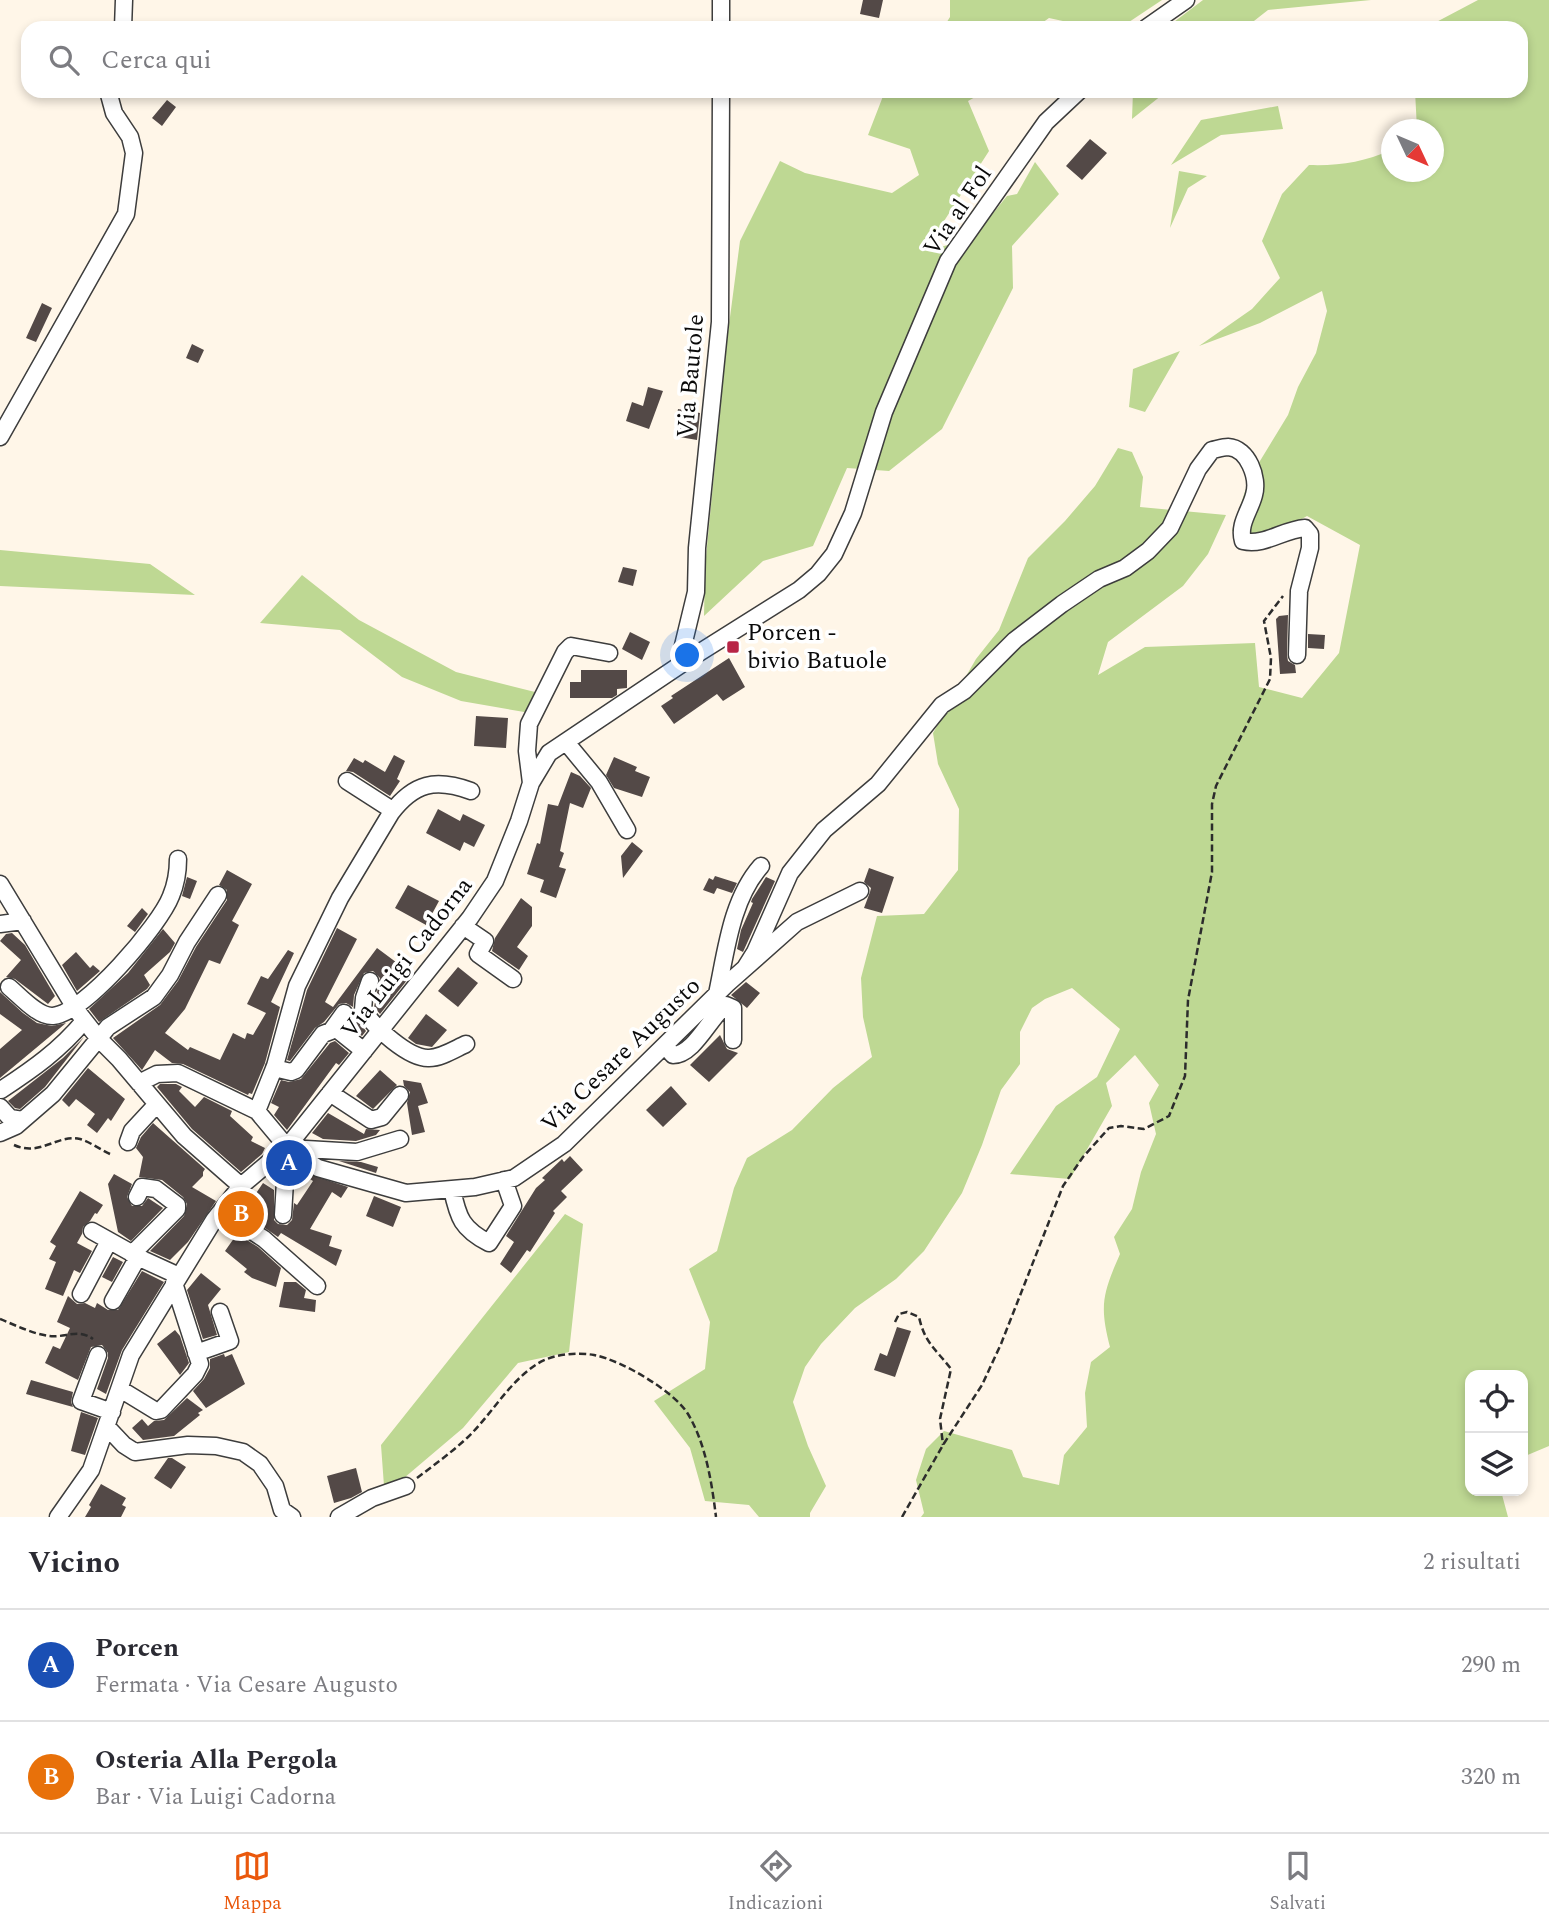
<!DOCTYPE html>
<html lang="it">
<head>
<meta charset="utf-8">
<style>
  body { margin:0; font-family:Spectral,serif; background:#f2f2f3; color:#2b2b33 }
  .controls { position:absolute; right:21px; bottom:21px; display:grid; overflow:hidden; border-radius:14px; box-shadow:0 4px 10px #0003 }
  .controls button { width:63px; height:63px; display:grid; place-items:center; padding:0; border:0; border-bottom:2px solid #e1e1e2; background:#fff; color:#2b2b33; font:35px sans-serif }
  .compass { position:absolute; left:1381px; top:119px; width:63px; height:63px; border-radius:50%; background:#fff; box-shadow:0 4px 10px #0003; rotate:134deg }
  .you { position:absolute; left:688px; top:656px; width:24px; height:24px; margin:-18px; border:5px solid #fff; border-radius:50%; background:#1a73e8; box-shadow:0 0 0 10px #1a73e833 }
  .badge { display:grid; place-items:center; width:46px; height:46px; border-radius:50%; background:#ea580c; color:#fff; font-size:23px; font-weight:700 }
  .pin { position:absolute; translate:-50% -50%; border:4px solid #fff; box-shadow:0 2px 7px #0006 }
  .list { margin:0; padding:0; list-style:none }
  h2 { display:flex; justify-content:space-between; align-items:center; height:91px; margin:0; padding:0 28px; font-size:30px }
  h2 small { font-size:23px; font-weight:400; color:#7c7c81 }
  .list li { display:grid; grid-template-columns:46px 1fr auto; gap:21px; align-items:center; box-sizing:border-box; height:112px; padding:0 28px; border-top:2px solid #e1e1e2 }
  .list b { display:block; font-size:26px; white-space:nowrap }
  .list p { margin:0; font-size:23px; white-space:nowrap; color:#7c7c81 }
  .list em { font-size:23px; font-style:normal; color:#7c7c81 }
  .icon { flex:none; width:38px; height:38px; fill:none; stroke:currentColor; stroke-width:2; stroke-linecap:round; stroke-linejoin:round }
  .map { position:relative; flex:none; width:1549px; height:1517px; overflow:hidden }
  .search { position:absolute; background:#fff; box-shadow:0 4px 10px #0003; left:21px; right:21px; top:21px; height:77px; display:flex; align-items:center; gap:18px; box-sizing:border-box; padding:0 24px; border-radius:21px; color:#7c7c81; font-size:26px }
  .sheet { height:315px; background:#fff }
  nav { display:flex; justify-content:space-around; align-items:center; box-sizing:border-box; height:98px; border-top:2px solid #e1e1e2; background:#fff; font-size:19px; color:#7c7c81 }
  nav a { display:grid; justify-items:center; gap:4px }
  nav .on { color:#ea580c }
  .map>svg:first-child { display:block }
  .forest { fill:#bed893 }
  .building { fill:#534947 }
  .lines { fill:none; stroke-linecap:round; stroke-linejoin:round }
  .minor-casing { stroke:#3d3d3d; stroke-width:19 }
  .path { stroke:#2c2c2c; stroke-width:2.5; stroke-dasharray:7 3.5; stroke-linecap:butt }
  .minor { stroke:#fff; stroke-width:16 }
  .poi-dot { fill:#b82546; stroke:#fff; stroke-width:2.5 }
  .labels { text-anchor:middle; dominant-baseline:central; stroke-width:7; stroke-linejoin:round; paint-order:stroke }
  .street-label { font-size:24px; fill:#0a0a0a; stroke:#fff }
  .poi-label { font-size:24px; fill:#0a0a0a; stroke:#fff; text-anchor:start }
</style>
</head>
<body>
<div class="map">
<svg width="1549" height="1517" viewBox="0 0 1549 1517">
  <rect width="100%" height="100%" fill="#fff6e8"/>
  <!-- forest -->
  <path class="forest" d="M950 0H1162L1120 28H1095L1049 18 1035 28H943L950 17Z
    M1203 0H1371L1268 10 1245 28H1166Z
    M1478 0H1549V1446L1523 1457V1375H1470V1491H1501L1508 1517H921L924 1513 916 1480 926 1449 944 1431 1012 1450 1023 1477 1059 1485 1064 1455 1087 1427 1085 1393 1091 1362 1110 1347C1099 1305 1103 1293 1120 1254L1114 1237 1132 1209 1141 1172 1156 1134 1149 1103 1159 1085 1135 1055 1106 1083 1112 1106 1070 1179 1010 1174 1056 1106 1097 1077 1120 1029 1072 988 1045 999 1032 1008 1020 1032V1064L1001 1090 982 1145 962 1193 924 1251 896 1279 855 1308 821 1344 805 1367 793 1402 808 1446 826 1486 810 1513V1517H759L749 1505 705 1501 690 1448 654 1401 705 1369 710 1322 689 1269 717 1251 734 1188 747 1158 792 1130 833 1088 872 1057 863 1017 861 978 877 916 924 914 958 870 959 809 938 764 933 733 976 659 999 630 1028 558 1065 521 1095 486 1118 448 1132 452 1143 477 1140 507 1226 515 1208 554 1183 586 1108 642 1098 675 1145 647 1255 643 1259 687 1302 698 1339 653 1360 545 1307 516 1267 539 1232 531 1249 479 1288 415 1298 387 1316 353 1327 311 1322 291 1260 323 1199 346 1252 309 1280 278 1262 241 1282 194 1309 165C1339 166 1364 162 1391 150L1392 172H1434V130L1417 129 1415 91H1521V28H1425Z
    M885 91H986L968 101 989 151 937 232V248L973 238 1007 196 1017 194 1035 162 1059 194 1012 246 1013 288 942 429 889 471 847 468 813 546 763 561 704 616 705 567 727 340 740 241 780 161 805 173 892 193 919 175 910 149 868 135Z
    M1133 91H1167L1132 119Z
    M1278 106 1283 129 1221 135 1171 165 1201 120Z
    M1179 171 1207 176 1188 188 1170 228Z
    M1180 351 1145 412 1129 407 1133 369Z
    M0 550 150 564 195 595 0 586Z
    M302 575 359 620 456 672 535 692 530 713 461 701 402 677 340 630 260 623Z
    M565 1214 583 1224 569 1352 518 1363 463 1428 404 1478 384 1486 381 1445Z"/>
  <!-- building -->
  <path class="building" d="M863 0H883L879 18 860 14Z
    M167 100 176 107 162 126 152 118Z
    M1090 139 1107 153 1082 180 1066 166Z
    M42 303 52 308 36 342 26 338Z
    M192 344 204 350 198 363 186 358Z
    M648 387 663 391 649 429 626 421 632 402 643 406Z
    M678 409 700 413 697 440 674 436Z
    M623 567 637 570 633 586 618 582Z
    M1288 615 1287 655 1288 661 1295 665 1296 673 1280 674 1276 619 1279 616Z
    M630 632 650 642 642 660 622 649Z
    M1308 634 1325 635 1324 649 1308 648Z
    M729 658 745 687 723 701 717 694 674 724 661 706 673 698 671 696Z
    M581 670H627V688L617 689V695L612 698H570V682H581Z
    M476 716 508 718 506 748 474 746Z
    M394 755 405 761 397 779 400 781 390 796 353 772 346 771 354 758 363 763 365 760 385 772Z
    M614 757 637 767 635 771 650 777 642 797 614 788 606 775Z
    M571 772 580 776 591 788 583 808 570 803 560 851 564 853 559 867 566 869 556 898 540 892 544 880 527 874 537 843 540 844 548 804 558 806Z
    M438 809 460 821 463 814 485 825 474 847 464 842 460 851 426 833Z
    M632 842 643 851 623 878 621 856Z
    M869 868 894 877 882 913 864 908 870 892 871 888 864 882Z
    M227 870 252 884 232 921 239 925 220 964 209 960 185 1009 165 1033 188 1050 190 1047 220 1060 233 1033 245 1039 247 1033 253 1035 266 1013 247 1004 261 976 268 979 288 950 294 953 271 1002 280 1007 265 1063 252 1094 249 1093 248 1095 183 1064 172 1063 155 1050 142 1070 113 1038 160 1005 178 981 196 947 227 900V890L219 885Z
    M715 876 737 883 732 893 717 888 714 894 703 890 709 878 713 880Z
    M187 877 197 881 190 899 182 896Z
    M766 877 775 881 743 952 737 949 741 930 753 903 751 902 752 899Z
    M408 885 439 901 426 925 395 908Z
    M521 898 532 907V926L517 947 528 956 519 970 492 951 495 938Z
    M142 908 148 914 135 932 127 926Z
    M337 928 357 939 325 1002 333 1007 377 948 412 974 380 1014 374 1007 380 978 373 971 364 973 354 995 353 1007 346 1003 339 1004 324 1022 315 1028 290 1061 287 1060 307 990Z
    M163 929 175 943 170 952 144 975 150 985 147 989 99 1022 89 1009 128 973Z
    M12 933 25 945 55 996 48 1004 15 979 6 977 21 960 0 941 6 934Z
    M76 952 90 968 93 965 100 971 77 991 62 965Z
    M458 967 478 983 458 1007 438 991Z
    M746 982 760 993 747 1008 731 995Z
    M0 992 23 1013 37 1023 52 1026 66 1023 0 1078V1049L22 1030 0 1014Z
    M426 1014 447 1030 432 1047 416 1044 408 1038Z
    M354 1015 366 1031 362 1036 348 1025Z
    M720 1035 727 1049 738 1053 709 1082 690 1065Z
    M84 1037 45 1087 20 1109 15 1108 8 1101 63 1058Z
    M335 1041 349 1053 339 1065 336 1063 287 1130 274 1115 279 1107 271 1103 281 1080 289 1082 301 1079 330 1043Z
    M88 1068 125 1099 111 1121 108 1118 97 1133 87 1125 95 1114 76 1099 69 1107 62 1100Z
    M380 1070 397 1085 373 1109 356 1096Z
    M403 1080 421 1083 428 1103 418 1106 425 1132 412 1135 407 1103 410 1092 404 1086Z
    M160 1084H176L182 1087 179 1091 195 1107 204 1097 232 1111 230 1116 253 1137 251 1141 265 1148 262 1154 241 1172 192 1129 157 1087Z
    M671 1086 687 1104 663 1127 646 1110Z
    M328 1113 364 1134 366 1129 380 1130 376 1135 356 1141 323 1139 312 1133Z
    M153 1123 205 1169 203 1172V1176L192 1187 216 1201 188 1242 170 1260 150 1251 184 1216 187 1204 183 1197 162 1180 139 1177 143 1157 136 1148 141 1137Z
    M570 1156 583 1170 561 1191 567 1197 553 1211 555 1213 530 1252 527 1250 511 1273 500 1264 514 1242 506 1236 536 1188 545 1180 542 1178 562 1159 564 1162Z
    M339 1161 361 1162 378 1167 376 1173Z
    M114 1174 132 1184 127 1197 132 1206H142L148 1198 163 1208 131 1241 118 1232 108 1184Z
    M309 1174 348 1187 341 1198 332 1192 310 1229 332 1236 329 1246 342 1250 336 1266 281 1233 278 1237 237 1209 245 1198 250 1202 263 1183 274 1190V1220L278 1224 287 1225 292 1220 294 1203 297 1205 313 1181 307 1177Z
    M80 1191 103 1205 97 1214 95 1213 90 1221 83 1227 82 1234 77 1243 92 1251 80 1273 74 1270 63 1296 45 1289 56 1262 49 1259 56 1246 50 1242Z
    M374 1196 401 1207 393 1227 366 1216Z
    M237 1234 258 1247 281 1268 276 1287 252 1278 244 1272 247 1269 225 1251Z
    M113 1257 123 1262 112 1282 102 1277Z
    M142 1271 164 1282 122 1350 106 1394 97 1389 108 1358V1353L102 1345 91 1347 78 1380 45 1363 53 1346 60 1349 70 1328 57 1322 68 1296 77 1304 85 1303 95 1308 97 1303 108 1310H118Z
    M201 1273 221 1289 208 1305 217 1335 203 1339 187 1290Z
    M284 1282H296L306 1290 304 1298 316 1300 315 1312 279 1307Z
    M897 1327 911 1331 895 1377 874 1370 880 1353 887 1356Z
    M175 1330 180 1336 189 1363 180 1375 157 1344Z
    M224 1354 225 1357 232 1354 245 1384 206 1408 193 1391 204 1379 210 1368V1359Z
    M31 1380 73 1392 71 1402 73 1407 26 1394Z
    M187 1398 203 1410 198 1413 200 1415 174 1436 143 1440 132 1428 142 1419 148 1426 154 1421 164 1420Z
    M81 1412 98 1418 85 1455 71 1451Z
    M168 1458H172L186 1467 171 1489 154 1478Z
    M356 1468 362 1492 351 1498 334 1503 327 1476Z
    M101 1484 126 1498 122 1505 126 1507 121 1517H85L91 1507 89 1505Z"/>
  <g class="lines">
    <!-- minor casing -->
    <g class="minor-casing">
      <path id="minor" d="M123 28 124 0
        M721 28V0
        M1146 28 1186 0
        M0 437 126 214 134 153 130 137 114 113 108 91
        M686 661 681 654 696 592 697 548 720 322 721 91
        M566 742 599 782 627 830
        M531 783 527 751 529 724 565 652 571 646 609 653
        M391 813C414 783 435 778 471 791
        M0 884 77 1011 99 1039 119 1059 184 1136 241 1186
        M0 924 23 921
        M463 926 485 941 478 954 513 979
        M745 968 755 952 790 873 824 830 878 784 942 705 964 691 1015 640 1062 604 1099 579 1125 568 1148 551 1170 528 1198 469 1212 450C1217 449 1223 447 1228 447 1248 448 1259 478 1254 495 1250 511 1238 524 1243 541 1265 546 1282 530 1305 528L1310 534V548L1299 591 1297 655
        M370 981 364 998 363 1010C374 1027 409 1059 429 1058 441 1058 455 1049 466 1044
        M9 987C20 996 38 1017 53 1016 85 1013 160 925 171 896 176 884 178 872 178 859
        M717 994C726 952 731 900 761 866
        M334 1027 364 1051
        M665 1046 673 1055C694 1055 710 1017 726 1005L733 1008V1040
        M274 1068 291 1072 296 1070 323 1034 331 1031 344 1013
        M139 1083 157 1074 178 1073 257 1111 287 1147 318 1168 406 1193 475 1187 514 1178 564 1144 727 984 797 922 860 891
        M1 1090C33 1069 60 1050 84 1021
        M330 1093 371 1120 382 1117 400 1095
        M0 1107 10 1118 23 1120
        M257 1111 275 1066 297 986 340 898 391 813 389 808 347 781
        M0 1133 16 1126 53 1094 108 1027 154 997 170 975 187 942 218 895
        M128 1142 132 1131 157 1104
        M289 1148 357 1152 400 1139
        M452 1189C458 1218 462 1229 489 1243L513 1206 504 1180
        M221 1211 264 1239 317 1286
        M283 1215 287 1147
        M92 1231 144 1260 179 1276
        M132 1254 177 1209V1205L156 1189 142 1187 137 1197
        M81 1294 109 1241
        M113 1301 138 1257
        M196 1353 230 1341 220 1312
        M98 1355 81 1401 112 1412
        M120 1389 156 1411 161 1410 195 1374 200 1364 174 1283
        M107 1427 124 1445 135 1452 188 1445 216 1446 243 1452 260 1464 275 1486 282 1510 292 1517
        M58 1517 91 1470 131 1355 214 1220 241 1186 287 1147 470 918 495 881 519 821 531 783 549 753 686 661 799 590 818 574 834 554 853 513 884 412 948 261 1046 122 1079 91
        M339 1517 372 1498 406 1486"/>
    </g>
    <!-- path -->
    <path class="path" d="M14 1145C40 1157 57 1134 80 1139 90 1142 101 1150 110 1154
      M0 1319C15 1325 33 1334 49 1336 66 1338 78 1328 93 1339
      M895 1322 899 1314 907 1312 919 1317C925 1344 936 1349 951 1369L940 1419 943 1445
      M417 1478C434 1465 452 1452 467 1438 492 1414 508 1383 537 1364 552 1354 577 1352 594 1355 621 1360 674 1391 688 1414 706 1444 712 1484 716 1517
      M902 1517 943 1445 982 1385 1001 1344 1063 1186 1083 1157 1109 1128 1121 1126 1144 1129 1169 1116 1185 1076 1188 1000 1212 872V804L1216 786 1270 679 1271 658 1264 621 1283 596"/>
    <!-- minor -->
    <use href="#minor" class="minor"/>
  </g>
  <!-- markers -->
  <rect class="poi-dot" x="726" y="640" width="14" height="14" rx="3.5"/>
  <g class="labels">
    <!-- street labels -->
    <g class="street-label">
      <text transform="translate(958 211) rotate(-56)">Via al Fol</text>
      <text transform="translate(691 376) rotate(-85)">Via Bautole</text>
      <text transform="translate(407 958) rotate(-52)">Via Luigi Cadorna</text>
      <text transform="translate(621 1055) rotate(-44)">Via Cesare Augusto</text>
    </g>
    <!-- poi labels -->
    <g class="poi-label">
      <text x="747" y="633">Porcen -<tspan x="747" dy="28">bivio Batuole</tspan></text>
    </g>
  </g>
</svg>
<div class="controls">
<button><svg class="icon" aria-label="locate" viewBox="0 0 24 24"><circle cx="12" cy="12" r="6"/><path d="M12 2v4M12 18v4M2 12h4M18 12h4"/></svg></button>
<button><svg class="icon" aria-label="layers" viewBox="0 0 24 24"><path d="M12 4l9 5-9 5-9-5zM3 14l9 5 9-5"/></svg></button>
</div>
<svg class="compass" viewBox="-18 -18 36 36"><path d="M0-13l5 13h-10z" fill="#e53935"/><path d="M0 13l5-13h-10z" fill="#7c7c81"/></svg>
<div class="you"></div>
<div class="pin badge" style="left:289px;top:1163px;background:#1a4fb4">A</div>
<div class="pin badge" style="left:241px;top:1214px;background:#e8710a">B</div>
<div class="search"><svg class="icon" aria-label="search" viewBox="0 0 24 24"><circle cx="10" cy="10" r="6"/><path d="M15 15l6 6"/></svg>Cerca qui</div>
</div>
<section class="sheet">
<h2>Vicino<small>2 risultati</small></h2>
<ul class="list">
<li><span class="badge" style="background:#1a4fb4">A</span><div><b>Porcen</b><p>Fermata · Via Cesare Augusto</p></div><em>290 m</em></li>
<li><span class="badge" style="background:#e8710a">B</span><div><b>Osteria Alla Pergola</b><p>Bar · Via Luigi Cadorna</p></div><em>320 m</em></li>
</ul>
</section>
<nav>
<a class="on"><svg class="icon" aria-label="map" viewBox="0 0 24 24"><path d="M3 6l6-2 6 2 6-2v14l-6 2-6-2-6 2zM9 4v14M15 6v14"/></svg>Mappa</a>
<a><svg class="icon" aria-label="directions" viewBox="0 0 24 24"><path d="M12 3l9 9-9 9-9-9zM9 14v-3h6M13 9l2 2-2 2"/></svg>Indicazioni</a>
<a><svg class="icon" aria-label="saved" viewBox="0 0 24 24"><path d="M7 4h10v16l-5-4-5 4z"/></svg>Salvati</a>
</nav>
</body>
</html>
